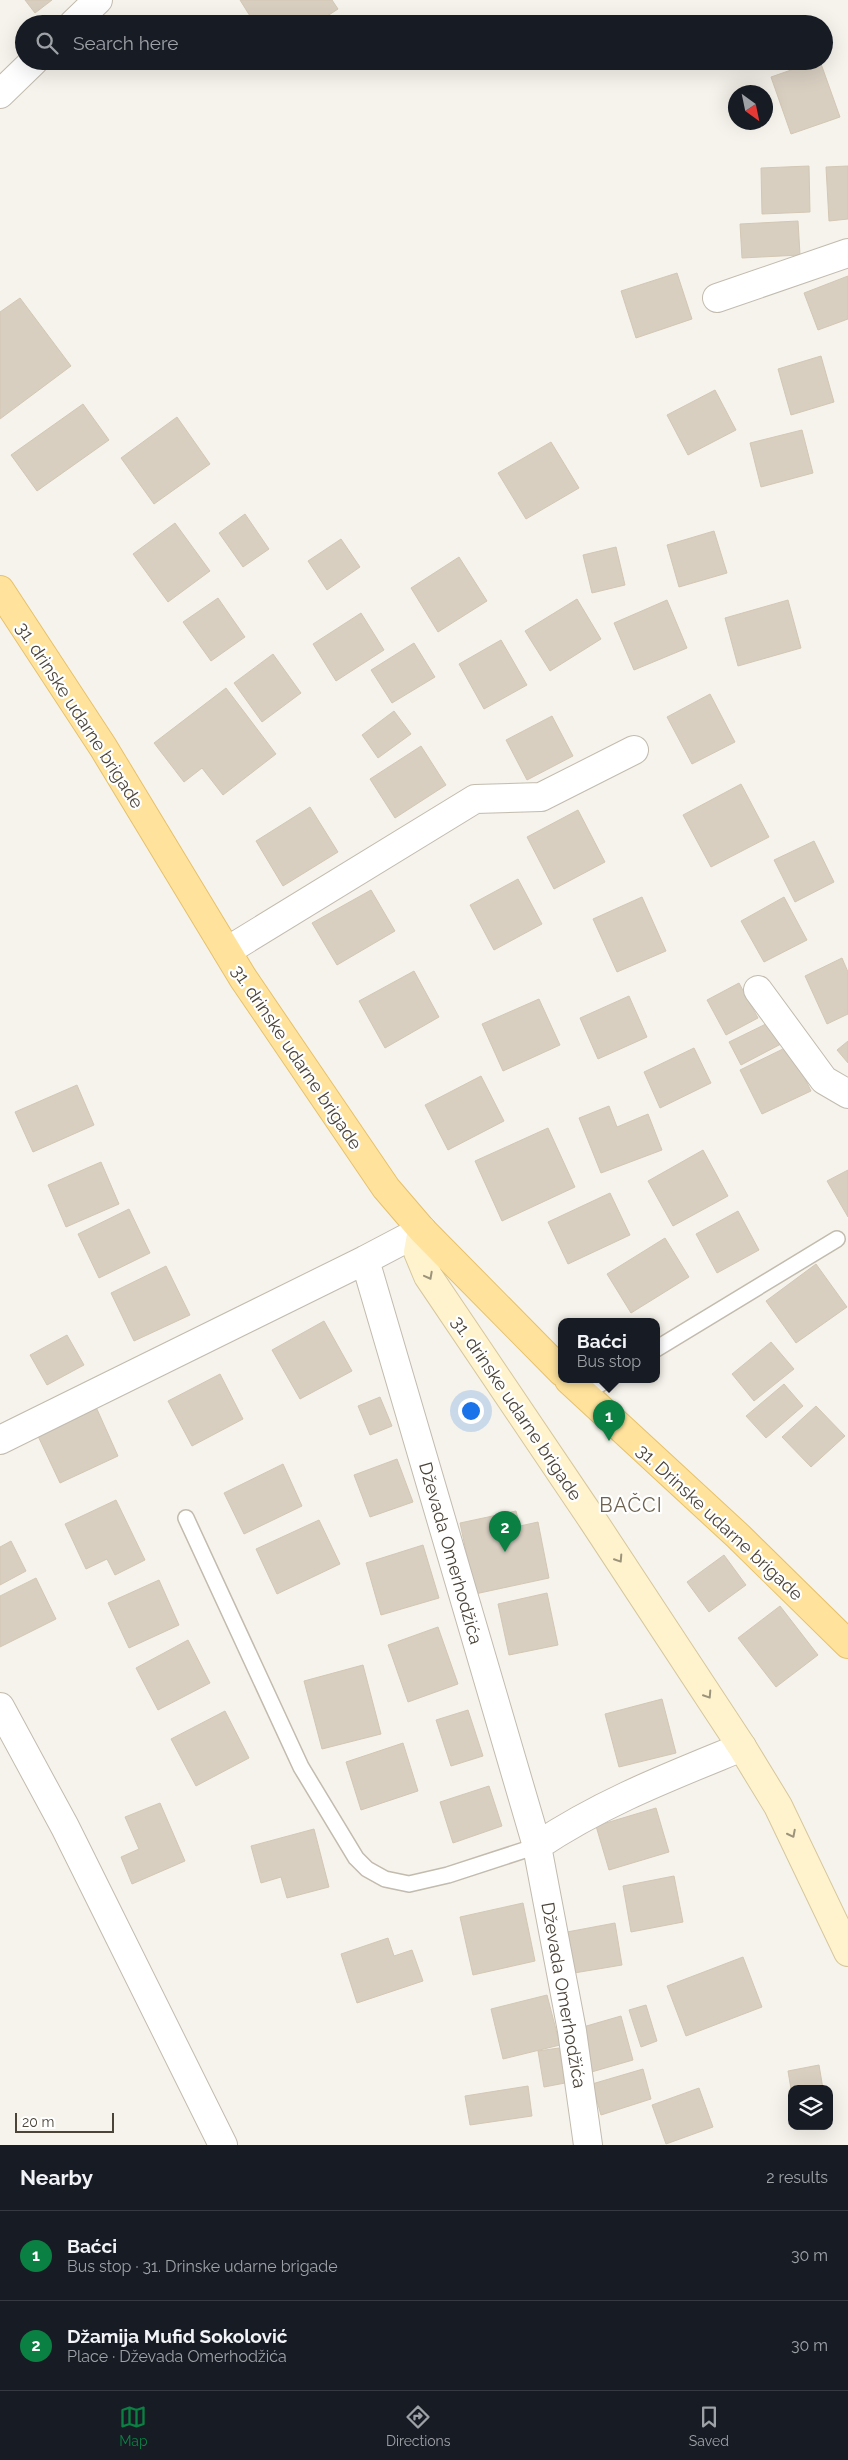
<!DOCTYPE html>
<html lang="en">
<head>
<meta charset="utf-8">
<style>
  body { margin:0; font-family:Raleway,sans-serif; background:#242831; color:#f1f3f6 }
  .controls { position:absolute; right:15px; bottom:15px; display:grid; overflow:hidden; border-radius:10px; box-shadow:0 5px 20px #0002 }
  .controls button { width:45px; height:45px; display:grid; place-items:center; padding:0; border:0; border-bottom:1px solid #363941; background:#171b24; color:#f1f3f6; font:25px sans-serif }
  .compass { position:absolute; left:728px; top:85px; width:45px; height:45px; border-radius:50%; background:#171b24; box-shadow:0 5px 20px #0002; rotate:147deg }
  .scale { position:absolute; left:15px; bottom:12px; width:99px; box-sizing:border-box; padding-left:5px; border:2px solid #4b4439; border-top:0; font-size:14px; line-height:18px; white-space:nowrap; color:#4b4439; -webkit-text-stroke:4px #fff; paint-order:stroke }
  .you { position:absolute; left:470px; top:1410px; width:18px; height:18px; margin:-12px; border:4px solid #fff; border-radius:50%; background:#1a73e8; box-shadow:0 0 0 8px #1a73e833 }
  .badge { display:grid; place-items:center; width:32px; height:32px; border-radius:50%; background:#0b8043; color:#fff; font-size:16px; font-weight:700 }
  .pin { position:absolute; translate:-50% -41px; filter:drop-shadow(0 1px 2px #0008) }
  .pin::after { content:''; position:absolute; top:26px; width:18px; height:15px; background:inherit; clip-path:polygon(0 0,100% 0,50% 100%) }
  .popup { position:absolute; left:558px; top:1318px; width:102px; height:65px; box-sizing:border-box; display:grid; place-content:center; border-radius:10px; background:#171b24; filter:drop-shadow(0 1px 4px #0005); font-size:16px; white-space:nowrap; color:#9ea1a6 }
  .popup b { font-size:19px; color:#f1f3f6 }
  .popup::after { content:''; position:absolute; left:50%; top:100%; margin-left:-10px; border:10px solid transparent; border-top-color:#171b24 }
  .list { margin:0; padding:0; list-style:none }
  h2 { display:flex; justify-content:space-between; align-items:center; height:65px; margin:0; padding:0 20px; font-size:21px }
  h2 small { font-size:16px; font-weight:400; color:#9ea1a6 }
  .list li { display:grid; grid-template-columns:32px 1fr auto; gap:15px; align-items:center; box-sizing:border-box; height:90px; padding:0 20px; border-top:1px solid #363941 }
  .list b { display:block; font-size:19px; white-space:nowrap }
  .list p { margin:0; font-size:16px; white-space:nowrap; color:#9ea1a6 }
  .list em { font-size:16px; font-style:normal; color:#9ea1a6 }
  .icon { flex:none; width:28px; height:28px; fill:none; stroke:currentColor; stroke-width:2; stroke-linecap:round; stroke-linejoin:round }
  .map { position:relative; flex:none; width:848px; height:2145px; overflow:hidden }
  .search { position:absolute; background:#171b24; box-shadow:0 5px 20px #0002; left:15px; right:15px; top:15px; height:55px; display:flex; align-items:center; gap:12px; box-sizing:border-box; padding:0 18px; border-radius:28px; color:#9ea1a6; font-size:19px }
  .sheet { height:245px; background:#171b24 }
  nav { display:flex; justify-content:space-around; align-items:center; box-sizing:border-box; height:70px; border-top:1px solid #363941; background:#171b24; font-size:14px; color:#9ea1a6 }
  nav a { display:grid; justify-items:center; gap:2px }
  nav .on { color:#0b8043 }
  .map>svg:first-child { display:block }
  .building { fill:#d8cfc1; stroke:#d3c7b4 }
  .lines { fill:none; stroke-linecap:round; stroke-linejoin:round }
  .lane-casing { stroke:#c2bbae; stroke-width:18 }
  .street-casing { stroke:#c2bbae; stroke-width:30 }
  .secondary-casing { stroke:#d6c79b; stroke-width:30 }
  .primary-casing { stroke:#e6c16a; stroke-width:30 }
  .lane { stroke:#fff; stroke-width:15 }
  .street { stroke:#fff; stroke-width:28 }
  .secondary { stroke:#fff3cd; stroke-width:28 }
  .primary { stroke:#ffe39c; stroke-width:28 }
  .oneway { stroke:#9c937c }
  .labels { text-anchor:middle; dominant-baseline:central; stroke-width:4.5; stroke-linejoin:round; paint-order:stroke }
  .street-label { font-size:18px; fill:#4b4439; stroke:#fff }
  .quarter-label { font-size:20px; letter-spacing:1px; fill:#6e6250; stroke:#fff }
</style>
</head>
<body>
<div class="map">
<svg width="848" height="2145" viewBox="0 0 848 2145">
  <rect width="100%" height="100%" fill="#f6f3ec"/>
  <!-- building -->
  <path class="building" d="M25 0H52L35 13Z
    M240 0H332L338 9 315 24H255Z
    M817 61H820L840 117 791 134 771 77Z
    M809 166 810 212 762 214 761 168Z
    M848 166V219L829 221 826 167Z
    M798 221 800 255 742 258 740 224Z
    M677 273 692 319 636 338 621 291Z
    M848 276V319L818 330 804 293Z
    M20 298 71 366 0 419V312Z
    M821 356 834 402 791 415 778 369Z
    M715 390 736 430 688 455 667 415Z
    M83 404 109 440 37 491 11 455Z
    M177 417 210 464 154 504 121 458Z
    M802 430 813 473 761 487 750 443Z
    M551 442 579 488 526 519 498 473Z
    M245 514 269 549 243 567 219 533Z
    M175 523 210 571 168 602 133 554Z
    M714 531 727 573 679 587 667 545Z
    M341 539 360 567 327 590 308 561Z
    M616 547 625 585 592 593 583 555Z
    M459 557 487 601 438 632 411 588Z
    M218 598 245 637 211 661 183 622Z
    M577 599 601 639 550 671 525 631Z
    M667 600 687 648 634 670 614 623Z
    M788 600 801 648 738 666 725 618Z
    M361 613 384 650 336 681 313 644Z
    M501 640 527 685 484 709 459 664Z
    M414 643 435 677 392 703 371 670Z
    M273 654 301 693 262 722 234 683Z
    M226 688 276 754 223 795 202 768 184 782 154 743Z
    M710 694 735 742 692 764 667 717Z
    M394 711 411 734 378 758 362 735Z
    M552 716 573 756 527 780 506 740Z
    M421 746 446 785 395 818 370 779Z
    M741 784 769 837 711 867 683 815Z
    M310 807 338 852 283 886 256 841Z
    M578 810 605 862 554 889 527 837Z
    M814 841 834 882 795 902 774 860Z
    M518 879 542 924 494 950 470 905Z
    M371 890 395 931 337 965 312 923Z
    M642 897 666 951 617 972 593 919Z
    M784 897 807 940 764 962 741 921Z
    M842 958 848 972V1014L827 1024 805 976Z
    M414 971 439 1017 385 1048 359 1001Z
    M739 983 758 1018 726 1035 707 1000Z
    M629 996 647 1037 598 1059 580 1018Z
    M539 999 560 1045 503 1071 482 1024Z
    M770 1022 781 1044 741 1065 729 1042Z
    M848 1041V1063L837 1050Z
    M789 1046 811 1091 762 1114 740 1070Z
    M694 1048 711 1083 660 1108 644 1072Z
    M481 1076 504 1121 448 1150 425 1105Z
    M77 1085 94 1125 33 1152 15 1112Z
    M609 1106 617 1127 648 1114 662 1150 601 1173 579 1118Z
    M548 1128 575 1187 502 1221 475 1161Z
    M703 1150 728 1196 673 1226 648 1181Z
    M101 1162 119 1204 66 1227 48 1185Z
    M848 1170V1217L827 1181Z
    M610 1193 630 1235 568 1264 548 1222Z
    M129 1209 150 1253 99 1278 78 1234Z
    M738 1211 759 1250 717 1273 696 1234Z
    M665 1238 689 1277 631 1313 607 1274Z
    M816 1264 847 1307 796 1343 766 1301Z
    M166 1266 190 1315 134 1341 111 1293Z
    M324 1321 352 1371 300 1399 272 1350Z
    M67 1335 84 1365 47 1385 30 1355Z
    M771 1342 794 1369 754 1401 732 1374Z
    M220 1374 243 1419 192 1446 168 1401Z
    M784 1384 803 1406 766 1438 746 1416Z
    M380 1397 392 1426 370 1435 358 1406Z
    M816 1406 845 1436 811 1467 782 1437Z
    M96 1407 118 1456 60 1483 37 1434Z
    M397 1459 413 1502 370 1517 354 1475Z
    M283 1464 302 1506 244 1534 224 1493Z
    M116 1500 145 1560 115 1575 107 1559 86 1569 65 1524Z
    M516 1511 520 1526 538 1522 549 1578 475 1594 460 1523Z
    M319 1520 340 1564 277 1594 256 1549Z
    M11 1541 26 1571 0 1585V1547Z
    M423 1545 439 1598 381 1615 366 1563Z
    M724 1555 746 1585 709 1612 687 1582Z
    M36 1578 56 1619 0 1647V1596Z
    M159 1580 179 1625 129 1648 108 1603Z
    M547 1593 558 1645 509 1655 498 1604Z
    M780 1606 818 1655 776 1687 738 1638Z
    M438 1627 458 1684 408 1702 388 1645Z
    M188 1640 210 1683 158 1710 136 1668Z
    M363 1665 381 1734 322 1749 304 1681Z
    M662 1699 676 1753 619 1767 605 1714Z
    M468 1710 483 1756 451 1766 436 1720Z
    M225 1711 249 1758 196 1786 171 1739Z
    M403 1743 418 1791 361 1810 346 1762Z
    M489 1786 502 1826 453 1843 440 1802Z
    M160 1803 185 1861 132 1884 121 1857 139 1849 125 1817Z
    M656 1808 669 1852 609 1870 596 1826Z
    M314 1829 329 1887 287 1898 281 1877 261 1883 251 1846Z
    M674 1876 683 1922 631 1932 623 1886Z
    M523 1903 535 1961 473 1975 460 1917Z
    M615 1923 622 1965 574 1973 567 1932Z
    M388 1938 394 1956 412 1950 423 1981 357 2003 341 1954Z
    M743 1957 762 2007 686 2036 667 1986Z
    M547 1995 560 2045 503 2059 491 2009Z
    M646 2005 657 2041 641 2047 629 2010Z
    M621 2016 633 2060 588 2073 576 2029Z
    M559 2048 565 2083 544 2087 538 2051Z
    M819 2065 823 2089H792V2095L788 2071Z
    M643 2069 651 2099 601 2115 592 2084Z
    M528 2086 532 2116 470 2125 465 2096Z
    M699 2088 713 2127 666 2144 652 2105Z"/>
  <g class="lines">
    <!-- lane casing -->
    <g class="lane-casing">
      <path id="lane" d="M656 1349 837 1239
        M583 1394 607 1380
        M186 1518 301 1767 356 1858 367 1869 385 1879 409 1884 448 1875 537 1846"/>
    </g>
    <!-- street casing -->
    <g class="street-casing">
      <path id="street" d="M73 24 98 0
        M0 94 34 61
        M717 298 848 253
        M227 951 475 799 541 797 634 750
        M758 990 824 1080 848 1094
        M365 1260 537 1846 572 2031 588 2145
        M0 1440 365 1260 422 1230
        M0 1707 65 1827 223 2145
        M537 1846C603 1802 669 1777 742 1747"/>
    </g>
    <!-- secondary casing -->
    <g class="secondary-casing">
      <path id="secondary" d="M422 1230 418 1252 428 1276 592 1519 742 1747 778 1806 848 1952"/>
    </g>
    <!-- primary casing -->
    <g class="primary-casing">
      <path id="primary" d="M0 590 103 747 243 978 386 1188 422 1230 562 1372
        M569 1380 738 1536 848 1644"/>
    </g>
    <!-- lane -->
    <use href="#lane" class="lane"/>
    <!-- street -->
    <use href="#street" class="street"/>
    <!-- secondary -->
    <use href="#secondary" class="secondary"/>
    <!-- primary -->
    <use href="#primary" class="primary"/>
  </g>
  <!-- one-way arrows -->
  <defs><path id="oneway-chevron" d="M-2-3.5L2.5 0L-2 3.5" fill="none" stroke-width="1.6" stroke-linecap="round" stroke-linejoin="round" transform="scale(1.25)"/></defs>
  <g class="oneway">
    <use href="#oneway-chevron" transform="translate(429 1276) rotate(62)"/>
    <use href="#oneway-chevron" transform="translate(619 1559) rotate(57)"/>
    <use href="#oneway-chevron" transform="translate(708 1695) rotate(57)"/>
    <use href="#oneway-chevron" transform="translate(792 1834) rotate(63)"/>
  </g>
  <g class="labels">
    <!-- street labels -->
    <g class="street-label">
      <text transform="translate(80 715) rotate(57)">31. drinske udarne brigade</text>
      <text transform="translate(297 1057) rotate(56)">31. drinske udarne brigade</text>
      <text transform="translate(517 1408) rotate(56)">31. drinske udarne brigade</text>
      <text transform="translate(720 1522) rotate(43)">31. Drinske udarne brigade</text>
      <text transform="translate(451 1553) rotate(74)">Dževada Omerhodžića</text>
      <text transform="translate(564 1995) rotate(80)">Dževada Omerhodžića</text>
    </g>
    <!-- quarter labels -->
    <g class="quarter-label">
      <text x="631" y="1505">BAČCI</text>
    </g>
  </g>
</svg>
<div class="controls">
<button><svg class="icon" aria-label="layers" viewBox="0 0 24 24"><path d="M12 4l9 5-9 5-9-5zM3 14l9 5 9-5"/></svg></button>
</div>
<svg class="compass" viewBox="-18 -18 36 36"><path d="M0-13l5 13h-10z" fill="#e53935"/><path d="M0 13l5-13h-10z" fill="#9ea1a6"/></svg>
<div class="scale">20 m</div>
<div class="you"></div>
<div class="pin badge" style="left:609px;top:1441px">1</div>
<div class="popup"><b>Baćci</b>Bus stop</div>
<div class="pin badge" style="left:505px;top:1552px">2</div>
<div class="search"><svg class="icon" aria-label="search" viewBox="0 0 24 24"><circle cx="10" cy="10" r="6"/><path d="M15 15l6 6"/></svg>Search here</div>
</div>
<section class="sheet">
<h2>Nearby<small>2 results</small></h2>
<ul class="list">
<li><span class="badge">1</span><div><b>Baćci</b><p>Bus stop · 31. Drinske udarne brigade</p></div><em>30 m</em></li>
<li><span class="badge">2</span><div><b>Džamija Mufid Sokolović</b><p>Place · Dževada Omerhodžića</p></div><em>30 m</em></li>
</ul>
</section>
<nav>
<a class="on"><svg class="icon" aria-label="map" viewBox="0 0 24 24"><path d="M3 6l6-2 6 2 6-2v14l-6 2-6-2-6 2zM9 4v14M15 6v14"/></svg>Map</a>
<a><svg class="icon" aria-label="directions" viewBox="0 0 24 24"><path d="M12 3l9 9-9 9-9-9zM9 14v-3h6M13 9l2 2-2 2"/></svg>Directions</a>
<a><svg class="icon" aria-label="saved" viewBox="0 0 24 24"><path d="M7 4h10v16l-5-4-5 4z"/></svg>Saved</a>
</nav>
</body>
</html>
